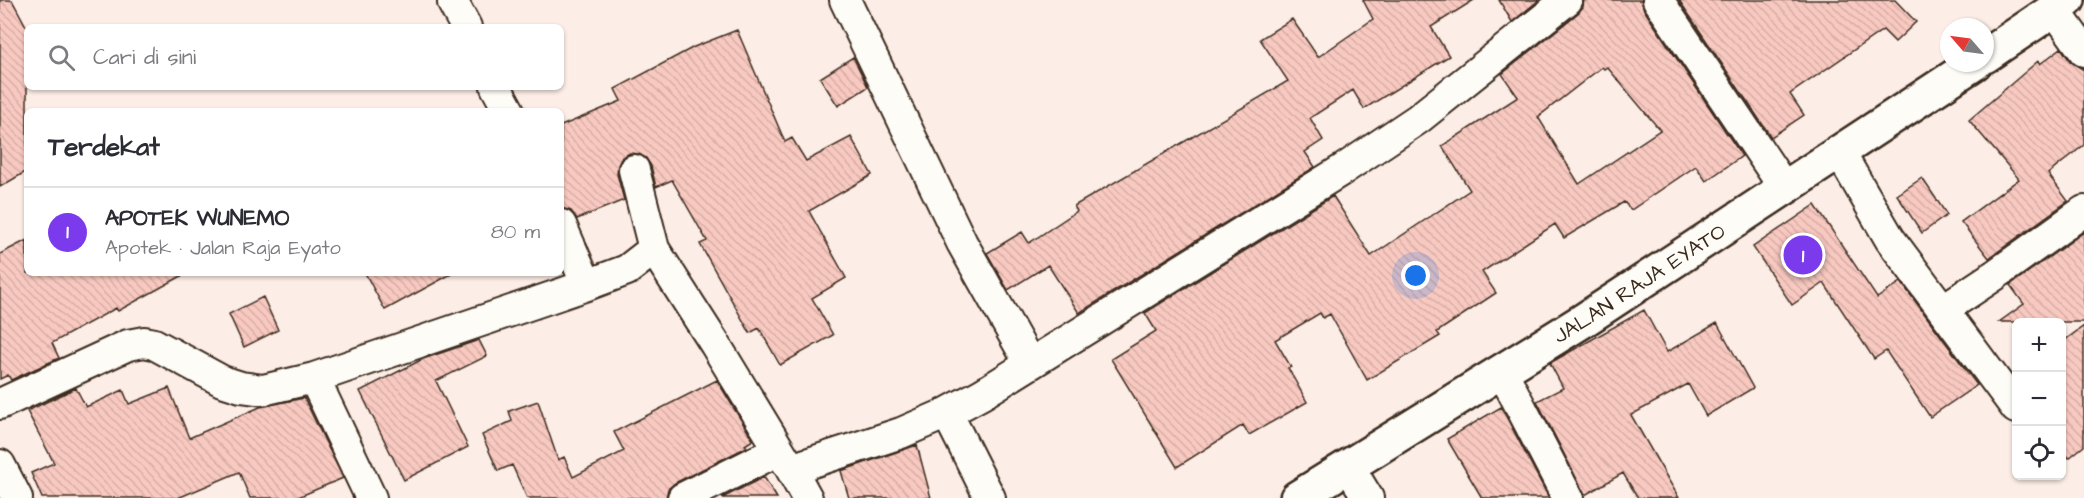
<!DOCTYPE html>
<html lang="id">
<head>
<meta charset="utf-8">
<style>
  body { margin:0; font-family:"Architects Daughter",sans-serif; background:#f7f7f7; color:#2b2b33 }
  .controls { position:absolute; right:18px; bottom:18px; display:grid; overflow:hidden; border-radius:9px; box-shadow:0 2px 4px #0004 }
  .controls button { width:54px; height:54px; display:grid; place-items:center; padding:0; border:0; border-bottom:2px solid #e1e1e2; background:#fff; color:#2b2b33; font:30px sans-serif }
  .compass { position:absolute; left:1940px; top:18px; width:54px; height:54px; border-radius:50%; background:#fff; box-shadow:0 2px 4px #0004; rotate:298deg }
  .you { position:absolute; left:1416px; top:276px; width:21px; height:21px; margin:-15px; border:4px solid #fff; border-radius:50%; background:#1a73e8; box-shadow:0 0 0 9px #1a73e833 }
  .badge { display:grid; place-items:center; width:39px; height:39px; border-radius:50%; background:#7c3aed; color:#fff; font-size:20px; font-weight:700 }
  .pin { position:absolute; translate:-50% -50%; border:3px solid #fff; box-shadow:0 2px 6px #0006 }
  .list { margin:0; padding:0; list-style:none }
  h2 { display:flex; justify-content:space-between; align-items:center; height:78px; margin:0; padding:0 24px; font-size:26px }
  h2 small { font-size:20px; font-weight:400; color:#7c7c81 }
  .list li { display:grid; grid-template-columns:39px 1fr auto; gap:18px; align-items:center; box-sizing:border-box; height:90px; padding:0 24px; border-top:2px solid #e1e1e2 }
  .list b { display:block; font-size:22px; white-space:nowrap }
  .list p { margin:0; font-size:20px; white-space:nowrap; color:#7c7c81 }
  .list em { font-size:20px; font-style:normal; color:#7c7c81 }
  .icon { flex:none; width:33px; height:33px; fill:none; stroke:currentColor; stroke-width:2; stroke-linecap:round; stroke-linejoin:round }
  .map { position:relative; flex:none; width:2084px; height:498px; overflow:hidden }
  .search { position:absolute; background:#fff; box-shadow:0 2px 4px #0004; left:24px; top:24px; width:540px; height:66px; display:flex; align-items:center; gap:15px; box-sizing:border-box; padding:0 21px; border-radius:9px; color:#7c7c81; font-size:22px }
  .panel { position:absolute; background:#fff; box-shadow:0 2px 4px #0004; left:24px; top:108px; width:540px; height:168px; border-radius:9px }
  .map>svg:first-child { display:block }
  .building { fill:url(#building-back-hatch); stroke:#3b2a1e; stroke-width:1.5; fill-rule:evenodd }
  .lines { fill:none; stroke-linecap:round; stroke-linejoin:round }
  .minor-casing { stroke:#3b2a1e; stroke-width:34 }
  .primary-casing { stroke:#3b2a1e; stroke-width:38 }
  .minor { stroke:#fdfcf7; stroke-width:30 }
  .primary { stroke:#fdfcf7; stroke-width:33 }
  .labels { text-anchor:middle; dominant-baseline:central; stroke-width:4.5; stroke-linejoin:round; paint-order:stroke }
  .street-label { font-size:21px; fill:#3b2a1e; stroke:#fdfcf7 }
</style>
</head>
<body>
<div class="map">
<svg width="2084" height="498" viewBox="0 0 2084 498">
  <defs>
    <pattern id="building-back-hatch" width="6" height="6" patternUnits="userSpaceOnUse" patternTransform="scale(1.5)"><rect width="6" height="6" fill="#f8c9c0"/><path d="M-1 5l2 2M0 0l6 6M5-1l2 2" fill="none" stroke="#d6ada5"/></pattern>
  </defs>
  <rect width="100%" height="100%" fill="#fcede6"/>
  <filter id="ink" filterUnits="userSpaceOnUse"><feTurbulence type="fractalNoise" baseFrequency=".0167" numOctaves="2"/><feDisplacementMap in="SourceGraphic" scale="12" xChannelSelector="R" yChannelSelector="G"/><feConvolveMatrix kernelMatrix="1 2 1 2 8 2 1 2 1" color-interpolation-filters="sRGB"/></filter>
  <g filter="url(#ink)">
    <!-- building -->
    <path class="building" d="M0 0H12L27 28V171L0 187Z
      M1363 0H1474L1431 27 1449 56 1364 109 1353 90 1310 118 1323 140 1305 152 1315 167 1079 313 1048 265 1008 290 987 253 1022 232 1029 243 1077 211 1074 206 1288 81 1260 39 1292 19 1318 57 1373 19Z
      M1499 0H1539L1512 22Z
      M1584 0H1641L1644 10 1742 156 1706 181 1696 166 1631 210 1624 202 1564 238 1555 224 1482 272 1496 293 1437 332 1440 336 1367 380 1330 314 1323 318 1320 313 1275 340 1291 367 1288 368 1307 402 1249 435 1243 425 1177 467 1111 359 1156 331 1145 313 1333 196 1371 256 1470 190 1442 146 1518 97 1502 74 1578 13 1583 7ZM1602 67 1604 69 1607 67 1660 130 1579 184 1538 117Z
      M1679 0H1895L1916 22 1895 42 1883 30 1790 94 1804 115 1771 137Z
      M737 30 785 142 792 138 806 161 851 137 872 175 809 211 846 278 812 298 833 335 780 365 759 328 750 333 700 244 707 241 672 180 656 187 651 166 646 158 639 154 630 153 622 157 618 165 617 174 624 200 577 219 571 211 561 208V126L621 101 615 89 694 47Z
      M2061 48 2070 61 2084 70V145L2048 174 2068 201 1989 258 1961 222 2019 179 1969 120 2038 61 2040 64Z
      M853 57 868 87 838 106 820 78Z
      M1922 178 1947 215 1922 233 1897 195Z
      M1815 205 1877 298 1901 282 1977 385 1930 417 1886 351 1874 359 1824 283 1792 305 1753 247Z
      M2084 232V322H1999L2024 304 2010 285Z
      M27 240V273H187L118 311 116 308 52 343 59 358 11 380 8 375 0 379V254Z
      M365 273H453L385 310Z
      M263 297 278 330 244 347 229 314Z
      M1644 310 1667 352 1717 323 1753 388 1706 416 1688 384 1631 415 1679 498H1638L1623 473 1585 495 1537 401 1563 388 1550 363Z
      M2084 326V446L2069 458 2061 448V343Z
      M479 340 487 356 436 381 468 447 404 480 360 391 423 359Z
      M717 380 753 440 745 445 747 447 675 483 668 489 666 498H527L512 465 498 471 482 435 512 421 509 411 538 401 558 460 564 457 573 477 624 451 614 432Z
      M76 388 86 407 123 390 129 404 169 388 189 438 260 407 304 398 343 478 296 498H250L239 472 178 498H42L31 473 54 463 27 411Z
      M1501 407 1549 498H1482L1447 439Z
      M917 445 931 498H849L841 471Z
      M764 477 777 498H722Z"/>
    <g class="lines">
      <!-- minor casing -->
      <g class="minor-casing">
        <path id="minor" d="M845 0 962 243 1030 364
          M1658 0 1785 189
          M453 3 466 27
          M2054 9 2084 51
          M496 87 509 111
          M1840 153 1890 239 2016 408
          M634 170 654 249 715 344 791 469 807 498
          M561 225 587 285
          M1944 309 1995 275 2084 211
          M1502 371 1568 498
          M314 378 371 498
          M0 404 128 345 144 342 154 344 222 381 241 387 263 390 314 378 587 285 627 270 654 249
          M947 413 990 498
          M0 465 17 498
          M1349 467 1368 498
          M791 469 901 433 947 413 982 394 1342 170 1418 119 1567 0
          M683 498 779 450"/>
      </g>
      <!-- primary casing -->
      <g class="primary-casing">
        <g id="primary">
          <path d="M1985 56 2068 0"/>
          <path id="s1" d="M1297 498 1584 320 1975 63"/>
        </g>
      </g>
      <!-- minor -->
      <use href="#minor" class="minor"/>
      <!-- primary -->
      <use href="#primary" class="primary"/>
    </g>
  </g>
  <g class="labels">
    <!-- street labels -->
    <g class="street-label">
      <text stroke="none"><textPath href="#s1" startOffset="404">JALAN RAJA EYATO</textPath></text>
    </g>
  </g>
</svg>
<div class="controls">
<button>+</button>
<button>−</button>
<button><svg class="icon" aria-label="locate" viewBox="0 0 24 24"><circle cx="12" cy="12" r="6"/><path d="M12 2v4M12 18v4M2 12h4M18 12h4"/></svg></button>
</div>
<svg class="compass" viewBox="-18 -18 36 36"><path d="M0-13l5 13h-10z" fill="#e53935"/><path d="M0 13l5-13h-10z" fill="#7c7c81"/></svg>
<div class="you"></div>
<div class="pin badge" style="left:1803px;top:255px">1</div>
<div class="search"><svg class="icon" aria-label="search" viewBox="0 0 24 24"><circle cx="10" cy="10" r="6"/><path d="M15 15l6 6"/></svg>Cari di sini</div>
<section class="panel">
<h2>Terdekat<small></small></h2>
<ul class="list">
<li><span class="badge">1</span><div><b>APOTEK WUNEMO</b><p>Apotek · Jalan Raja Eyato</p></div><em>80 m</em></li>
</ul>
</section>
</div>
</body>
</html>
